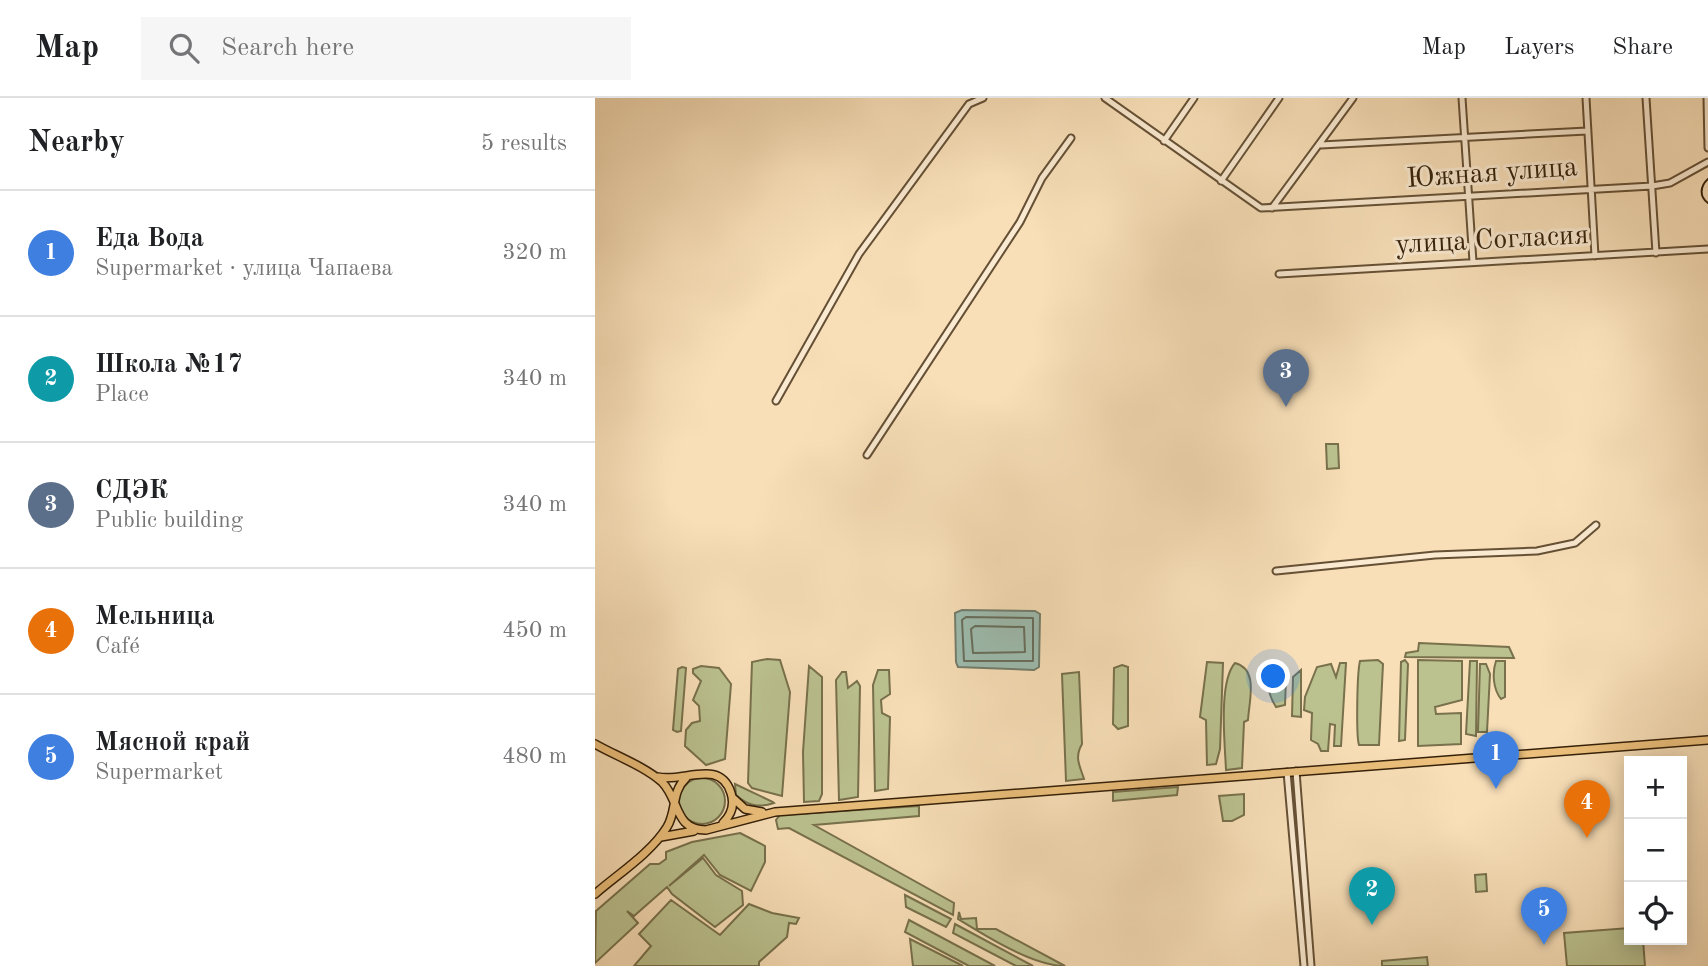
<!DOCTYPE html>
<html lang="en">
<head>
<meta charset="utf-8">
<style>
  body { margin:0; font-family:"Old Standard TT",serif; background:#f6f6f6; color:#202124 }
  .controls { position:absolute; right:21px; bottom:21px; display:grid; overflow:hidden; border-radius:0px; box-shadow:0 4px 18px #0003 }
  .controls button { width:63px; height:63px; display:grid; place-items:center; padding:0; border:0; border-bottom:2px solid #e0e0e0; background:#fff; color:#202124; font:35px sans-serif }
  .you { position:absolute; left:679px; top:579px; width:24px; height:24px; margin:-18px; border:5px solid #fff; border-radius:50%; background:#1a73e8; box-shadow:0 0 0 10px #1a73e833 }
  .badge { display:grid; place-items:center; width:46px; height:46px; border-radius:50%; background:#2563eb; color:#fff; font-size:23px; font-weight:700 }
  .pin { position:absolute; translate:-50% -58px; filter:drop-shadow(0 2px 4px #0008) }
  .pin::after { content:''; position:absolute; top:37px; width:24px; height:21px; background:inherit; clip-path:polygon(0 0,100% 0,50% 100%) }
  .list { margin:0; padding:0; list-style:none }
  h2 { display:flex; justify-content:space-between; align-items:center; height:91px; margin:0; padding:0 28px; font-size:30px }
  h2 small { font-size:23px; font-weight:400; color:#757577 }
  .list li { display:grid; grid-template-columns:46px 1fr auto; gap:21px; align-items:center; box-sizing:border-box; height:126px; padding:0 28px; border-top:2px solid #e0e0e0 }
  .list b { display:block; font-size:26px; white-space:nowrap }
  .list p { margin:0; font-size:23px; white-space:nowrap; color:#757577 }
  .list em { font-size:23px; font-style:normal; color:#757577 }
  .icon { flex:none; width:38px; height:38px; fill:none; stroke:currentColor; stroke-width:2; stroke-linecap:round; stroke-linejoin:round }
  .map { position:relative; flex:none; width:1113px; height:868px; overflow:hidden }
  header { display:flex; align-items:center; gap:42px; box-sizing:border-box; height:98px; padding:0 35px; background:#fff; border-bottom:2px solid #e0e0e0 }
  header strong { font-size:33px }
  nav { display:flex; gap:38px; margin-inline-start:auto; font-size:24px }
  .search { width:490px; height:63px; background:#f6f6f6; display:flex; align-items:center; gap:18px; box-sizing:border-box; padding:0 24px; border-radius:0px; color:#757577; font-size:26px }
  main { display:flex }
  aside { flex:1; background:#fff }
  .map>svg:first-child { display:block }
  .green { fill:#bbc290; stroke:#78714c; stroke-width:2 }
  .water { fill:#9dbdb0; stroke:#737e6d; stroke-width:2 }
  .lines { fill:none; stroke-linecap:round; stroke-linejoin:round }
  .shore { stroke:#686e5c; stroke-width:2 }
  .minor-casing { stroke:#655035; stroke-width:9 }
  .major-casing { stroke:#342009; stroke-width:10 }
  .minor { stroke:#faead1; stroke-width:5 }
  .major { stroke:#ecc07c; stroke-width:7 }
  .tram { stroke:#342009; stroke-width:2 }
  .labels { text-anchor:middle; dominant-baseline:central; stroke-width:6; stroke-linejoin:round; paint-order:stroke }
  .street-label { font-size:28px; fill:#342009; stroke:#faead1 }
</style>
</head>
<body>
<header>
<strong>Map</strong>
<div class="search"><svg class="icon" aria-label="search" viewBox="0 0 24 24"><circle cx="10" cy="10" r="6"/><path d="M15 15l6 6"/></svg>Search here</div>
<nav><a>Map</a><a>Layers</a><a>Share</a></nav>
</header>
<main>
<aside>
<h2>Nearby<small>5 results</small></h2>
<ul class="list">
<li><span class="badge" style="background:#3f7fe0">1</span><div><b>Еда Вода</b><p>Supermarket · улица Чапаева</p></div><em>320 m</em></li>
<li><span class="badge" style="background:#0f9aa8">2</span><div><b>Школа №17</b><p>Place</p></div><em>340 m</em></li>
<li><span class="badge" style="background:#5c6f8a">3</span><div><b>СДЭК</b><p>Public building</p></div><em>340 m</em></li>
<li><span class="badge" style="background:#e8710a">4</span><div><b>Мельница</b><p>Café</p></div><em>450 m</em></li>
<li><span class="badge" style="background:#3f7fe0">5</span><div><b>Мясной край</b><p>Supermarket</p></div><em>480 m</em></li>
</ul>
</aside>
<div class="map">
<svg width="1113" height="868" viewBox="0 0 1113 868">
  <rect width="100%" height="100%" fill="#f8dfb8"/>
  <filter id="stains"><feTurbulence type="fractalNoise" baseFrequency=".00286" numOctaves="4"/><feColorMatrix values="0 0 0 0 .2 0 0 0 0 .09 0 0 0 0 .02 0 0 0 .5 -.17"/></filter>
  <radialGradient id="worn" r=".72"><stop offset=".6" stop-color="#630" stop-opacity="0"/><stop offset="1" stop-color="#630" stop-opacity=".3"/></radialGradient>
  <!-- green -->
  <path class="green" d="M731 346H743L744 370 732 371Z
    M824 545 914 549 919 560 810 559 811 555 823 553Z
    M172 561 185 562 195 594 187 698 157 690 153 685 157 564Z
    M783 562 788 566 784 647H764C761 638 762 575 765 563Z
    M810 562 813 566 810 642 804 643 806 564Z
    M823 562 867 563V602L840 609 841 616 866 615V646L823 648Z
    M875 563H882L881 638 871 636Z
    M901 563H910V599L906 601C898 591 897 575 901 563Z
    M612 564 628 565 625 651 621 666 612 667 611 622 605 619Z
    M640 565C664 571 654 603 653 622L649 624 647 670 631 672C630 647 623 584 640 565Z
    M745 565H751L746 648H739L740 627 735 626 733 653H726L723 646 716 642 717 615 709 612 710 599 722 569 736 566 741 579Z
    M885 566H891L895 576 892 634H883Z
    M527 567 533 569V628L523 631 518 626 519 570Z
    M106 568 124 570 136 586 130 661 111 667 90 648 91 632 97 625 105 623 104 608 98 602 106 583 98 575V571Z
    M214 568 227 579V696L224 703 209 704 208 654Z
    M678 568 691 582 690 607 681 609C672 595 671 583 678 568Z
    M87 569 91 570 86 633 82 634 78 632 83 571Z
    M283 572H294L295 596 286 602 287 615 295 619 293 691 280 693 278 587Z
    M706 572V619L697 618 698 579Z
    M247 574H251L253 590 262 583 265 588 263 699 244 702 241 582Z
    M484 574 487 646C479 660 485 668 489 681L471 683 467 576Z
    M84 703a23 23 0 1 1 46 0a23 23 0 1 1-46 0Z
    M140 686 178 704 179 705C164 710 153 708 141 697Z
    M583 689 582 697 518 703V694Z
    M649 696V717L637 723H628L624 698Z
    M324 708V718L219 727 359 805 358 817 194 730 183 731 181 722 185 717Z
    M145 735 170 748V764L156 793 125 777 109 757 74 788 108 760 121 777 147 793 148 807 120 829 77 796 72 789 39 818 32 813 43 825 0 865 1 813 55 766H64L71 761V754L97 744Z
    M891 776 892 793 881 794 880 777Z
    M310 797 356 821 351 829 311 809Z
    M76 802 125 837 154 806 177 815 204 820 201 826 194 825 192 839 164 864V868H39L56 848 44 836Z
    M364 814 366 821 381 820 382 831H401L470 868C438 868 391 838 363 821Z
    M314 822 400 868H374L310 834Z
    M360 826 438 868H421L358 835Z
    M1034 830V842H1048L1050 868H972L969 835Z
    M315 841 368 868H318Z
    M832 859 833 868H787V863Z"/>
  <!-- water -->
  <path class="water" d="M367 512 440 513 445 516 444 569 439 572 363 569 361 564 360 515Z"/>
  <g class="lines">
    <!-- shore -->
    <path class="shore" d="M371 519 438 520V563H369L367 522Z
      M380 528 429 529 430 554 378 555 376 531Z"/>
    <!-- minor casing -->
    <g class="minor-casing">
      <path id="minor" d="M510 0 666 110 1057 88 1075 85 1113 64
        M867 0 878 164
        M991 0 1000 158
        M1051 0 1061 155
        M1112 0 1113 50
        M569 43 599 0
        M726 47 992 33
        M626 83 684 0
        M677 110 758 0
        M684 176 1113 151
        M181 303 264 156 374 6 388 0
        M272 357 425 124 447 80 476 40
        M681 473 840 457 942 453 980 445 1001 427
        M701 673 716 868
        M692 674 709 868"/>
    </g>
    <!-- major casing -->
    <g class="major-casing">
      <path id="major" d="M0 646C21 658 49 668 67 684 85 702 79 732 111 732L180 714 1113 642
        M63 679C88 685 125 660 136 695 140 707 136 717 128 725
        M138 700 150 711 167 714
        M66 739 99 733
        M0 796C23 776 56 755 72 729 82 713 76 694 91 680"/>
    </g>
    <!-- minor -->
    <use href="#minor" class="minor"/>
    <!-- major -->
    <use href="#major" class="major"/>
    <!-- tram -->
    <path class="tram" d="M1113 81C1105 88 1104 99 1113 105"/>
  </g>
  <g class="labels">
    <!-- street labels -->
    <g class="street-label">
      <text transform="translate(897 76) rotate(-4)">Южная улица</text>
      <text transform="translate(897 143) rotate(-3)">улица Согласия</text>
    </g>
  </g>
  <rect width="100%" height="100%" filter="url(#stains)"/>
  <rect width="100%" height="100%" fill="url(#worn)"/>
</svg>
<div class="controls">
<button>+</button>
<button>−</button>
<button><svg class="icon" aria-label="locate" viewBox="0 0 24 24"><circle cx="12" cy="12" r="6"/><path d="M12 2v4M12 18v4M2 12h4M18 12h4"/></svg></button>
</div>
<div class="you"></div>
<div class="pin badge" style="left:901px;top:691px;background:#3f7fe0">1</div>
<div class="pin badge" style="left:777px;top:827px;background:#0f9aa8">2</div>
<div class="pin badge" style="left:691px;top:309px;background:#5c6f8a">3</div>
<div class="pin badge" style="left:992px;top:740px;background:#e8710a">4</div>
<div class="pin badge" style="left:949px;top:847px;background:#3f7fe0">5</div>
</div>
</main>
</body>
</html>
